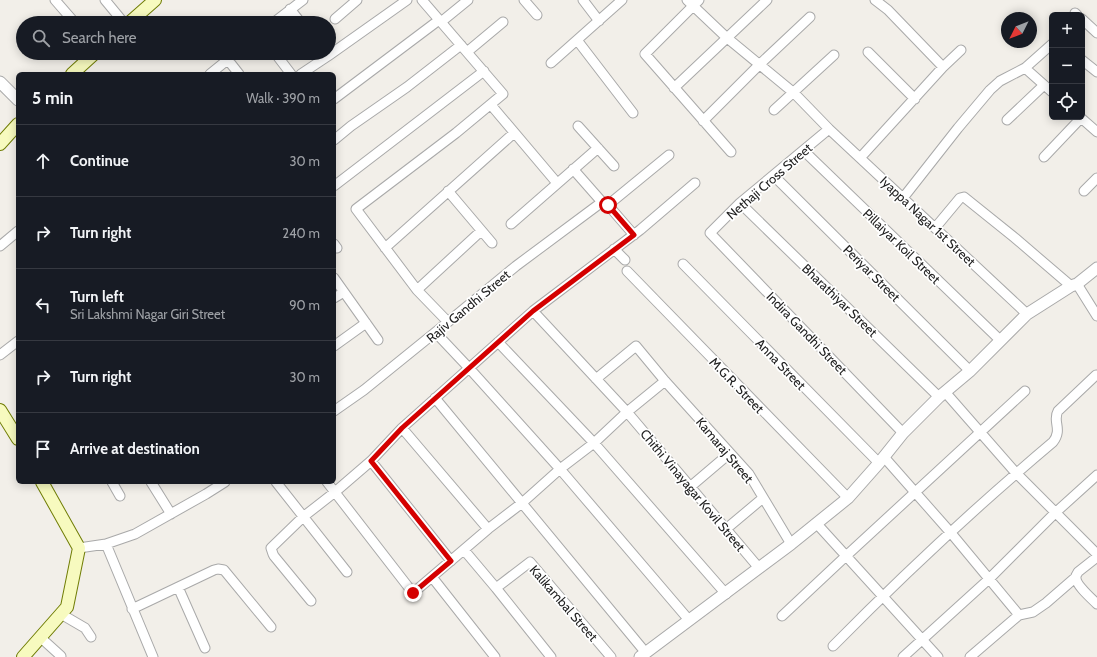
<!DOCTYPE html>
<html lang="en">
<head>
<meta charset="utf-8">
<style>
  body { margin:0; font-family:Cabin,sans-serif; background:#20242c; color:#f1f3f6 }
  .controls { position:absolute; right:12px; top:12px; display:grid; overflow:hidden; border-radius:6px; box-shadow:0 2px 10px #0003 }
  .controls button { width:36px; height:36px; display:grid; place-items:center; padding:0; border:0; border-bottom:1px solid #363941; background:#171b24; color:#f1f3f6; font:20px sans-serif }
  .compass { position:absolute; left:1001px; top:12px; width:36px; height:36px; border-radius:50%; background:#171b24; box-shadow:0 2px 10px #0003; rotate:228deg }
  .stop { position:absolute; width:12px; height:12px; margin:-9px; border:3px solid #d40000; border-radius:50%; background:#fff }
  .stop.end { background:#d40000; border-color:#fff; box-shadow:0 1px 4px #0008 }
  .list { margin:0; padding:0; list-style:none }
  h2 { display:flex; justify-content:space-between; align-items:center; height:52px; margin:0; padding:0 16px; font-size:17px }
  h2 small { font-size:13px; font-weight:400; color:#9ea1a6 }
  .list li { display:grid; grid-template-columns:26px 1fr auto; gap:12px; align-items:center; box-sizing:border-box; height:72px; padding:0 16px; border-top:1px solid #363941 }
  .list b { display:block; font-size:15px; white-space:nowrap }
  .list p { margin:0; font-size:13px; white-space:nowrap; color:#9ea1a6 }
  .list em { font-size:13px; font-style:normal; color:#9ea1a6 }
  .icon { flex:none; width:22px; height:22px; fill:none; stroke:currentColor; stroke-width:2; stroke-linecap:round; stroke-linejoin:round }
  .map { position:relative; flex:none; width:1097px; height:657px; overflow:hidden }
  .search { position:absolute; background:#171b24; box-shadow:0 2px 10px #0003; left:16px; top:16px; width:320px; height:44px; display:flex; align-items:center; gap:10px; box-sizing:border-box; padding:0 14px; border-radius:22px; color:#9ea1a6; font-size:15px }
  .panel { position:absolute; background:#171b24; box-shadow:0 2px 10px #0003; left:16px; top:72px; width:320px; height:412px; border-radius:6px }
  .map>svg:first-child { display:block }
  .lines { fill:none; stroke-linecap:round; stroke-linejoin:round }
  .minor-casing { stroke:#a9a9a9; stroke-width:11 }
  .tertiary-casing { stroke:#a9a9a9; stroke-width:13 }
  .secondary-casing { stroke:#707d05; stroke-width:14 }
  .minor { stroke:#fff; stroke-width:9 }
  .tertiary { stroke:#fff; stroke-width:11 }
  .secondary { stroke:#f7fabf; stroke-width:12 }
  .route { stroke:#d40000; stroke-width:5 }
  .labels { text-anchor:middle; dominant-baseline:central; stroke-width:3.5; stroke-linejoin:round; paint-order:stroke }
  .street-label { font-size:13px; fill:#222; stroke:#fff }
</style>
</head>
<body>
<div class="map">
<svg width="1097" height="657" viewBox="0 0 1097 657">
  <rect width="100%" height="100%" fill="#f2efe9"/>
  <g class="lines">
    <!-- minor casing -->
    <g class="minor-casing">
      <path id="minor" d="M55 0 75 23
        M105 0 124 23
        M422 0 503 94 456 133 356 209 417 290 448 322
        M524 0 537 15
        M583 0 599 21
        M687 0 726 37 794 93 829 129 1027 314
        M699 0 645 54 731 152
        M875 0 888 10 943 67
        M290 9 301 23
        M1075 13 1077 15
        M335 19 357 0
        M1082 19 1097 33
        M441 22 468 0
        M273 23 303 0
        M577 40 633 113
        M467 52 503 22
        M868 52 915 99
        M275 53 291 74
        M228 60 239 74
        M1082 60 1097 72
        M551 63 622 0
        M1025 68 1052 92
        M210 74 236 53
        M301 74 328 56 407 0
        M674 88 767 0
        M334 99 439 20
        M491 105 557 183
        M774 110 834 55
        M1080 117 1097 132
        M1007 120 1044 85
        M703 121 759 65 810 17
        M578 126 614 166
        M829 129 740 203 710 233 903 433
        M334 140 351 126 407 87 461 45
        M804 151 1000 340
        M1044 157 1081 118
        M860 158 943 67 961 50
        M573 169 602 202 608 205 634 235
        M774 176 970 371
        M334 186 484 71
        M448 191 492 243
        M1084 191 1097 178
        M903 198 958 128 990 90 1000 81 1025 68 1052 44
        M740 203 939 397
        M608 205 669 155
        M511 224 598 148
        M935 228 960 198 964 197 1015 238 1071 286
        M334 244 337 248
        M0 246 18 231
        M385 248 514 133
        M614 249 625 260
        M683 264 879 463
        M627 271 848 498
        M334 278 378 340
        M1077 284 1097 316
        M417 290 481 231
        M334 298 344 292
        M533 311 627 412 759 568
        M436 333 469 368 560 469 689 620
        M498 342 594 443 726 594
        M334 346 366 323
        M0 355 18 341
        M596 379 636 346 665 381 749 474 791 544
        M945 392 1016 473 1097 554
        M435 398 646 653
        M334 411 364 390 448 322 516 266 602 202
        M402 428 488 529
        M884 457 951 533 1019 615
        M371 461 451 561
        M112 482 120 496
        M151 482 171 514
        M276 482 347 572
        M327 482 413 593 488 529 522 503 560 469 594 443 627 412 665 381
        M690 487 730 453
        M817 524 938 657
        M726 529 763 498
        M106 544 153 657
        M79 548 106 544 135 534 206 494 225 482
        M464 550 496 588 551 657
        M1097 557 1078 572C1077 575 1075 575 1076 578 1076 585 1092 599 1097 604
        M432 577 495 657
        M178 587 205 648
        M496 588 530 562 611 657
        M311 601 274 556 273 554 271 548 303 517 335 492 371 461 402 428 533 311 640 230 695 183
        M132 609 214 570 218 569 224 570 271 627
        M61 614 85 628 91 637
        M782 616 846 556 1025 391
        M40 637 61 656
        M833 646C903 575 977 506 1053 442 1063 429 1052 421 1058 411L1096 375
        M903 657 989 579 1055 513 1097 475
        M970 657 1019 615 1033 612 1046 603 1076 577"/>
    </g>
    <!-- tertiary casing -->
    <g class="tertiary-casing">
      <path id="tertiary" d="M0 82 18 100
        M640 657 791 544 848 498 879 463 903 433 939 397 970 371 1027 314 1071 286 1077 284 1097 268"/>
    </g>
    <!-- secondary casing -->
    <g class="secondary-casing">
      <path id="secondary" d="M129 23 155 0
        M72 74 95 53
        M0 144 18 124
        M0 410 18 439
        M23 657 67 607 79 548 42 482"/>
    </g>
    <!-- minor -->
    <use href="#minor" class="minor"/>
    <!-- tertiary -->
    <use href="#tertiary" class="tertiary"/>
    <!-- secondary -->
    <use href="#secondary" class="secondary"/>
  </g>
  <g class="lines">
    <!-- route -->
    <path class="route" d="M413 593 451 561 371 461 402 428 533 311 634 235 608 205"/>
  </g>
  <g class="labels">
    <!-- street labels -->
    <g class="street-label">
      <text transform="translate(769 181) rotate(-41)">Nethaji Cross Street</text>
      <text transform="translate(928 221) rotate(43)">Iyappa Nagar 1st Street</text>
      <text transform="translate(902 246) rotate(44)">Pillaiyar Koil Street</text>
      <text transform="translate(872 273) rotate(45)">Periyar Street</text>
      <text transform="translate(840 300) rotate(44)">Bharathiyar Street</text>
      <text transform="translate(468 306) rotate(-40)">Rajiv Gandhi Street</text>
      <text transform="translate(807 333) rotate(46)">Indira Gandhi Street</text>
      <text transform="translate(781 364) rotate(46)">Anna Street</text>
      <text transform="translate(737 385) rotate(46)">M.G.R. Street</text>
      <text transform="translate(725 450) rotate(50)">Kamaraj Street</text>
      <text transform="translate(693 490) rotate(50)">Chithi Vinayagar Kovil Street</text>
      <text transform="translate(564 603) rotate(49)">Kalikambal Street</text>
    </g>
  </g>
</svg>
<div class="controls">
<button>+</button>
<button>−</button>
<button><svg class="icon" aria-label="locate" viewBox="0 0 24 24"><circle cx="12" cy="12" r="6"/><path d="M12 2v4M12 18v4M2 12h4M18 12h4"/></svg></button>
</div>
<svg class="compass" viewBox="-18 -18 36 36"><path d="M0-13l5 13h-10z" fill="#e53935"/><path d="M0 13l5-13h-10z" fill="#9ea1a6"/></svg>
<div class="stop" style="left:608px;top:205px"></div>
<div class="stop end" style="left:413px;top:593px"></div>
<div class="search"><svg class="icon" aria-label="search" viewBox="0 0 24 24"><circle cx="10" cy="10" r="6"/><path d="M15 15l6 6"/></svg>Search here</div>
<section class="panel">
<h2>5 min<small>Walk · 390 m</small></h2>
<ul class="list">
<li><svg class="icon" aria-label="ahead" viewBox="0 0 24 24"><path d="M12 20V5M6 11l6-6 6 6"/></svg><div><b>Continue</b></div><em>30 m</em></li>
<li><svg class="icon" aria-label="right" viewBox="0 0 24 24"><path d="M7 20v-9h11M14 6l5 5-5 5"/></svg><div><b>Turn right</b></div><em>240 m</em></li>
<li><svg class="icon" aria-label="left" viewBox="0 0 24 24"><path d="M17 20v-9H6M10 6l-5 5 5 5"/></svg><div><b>Turn left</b><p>Sri Lakshmi Nagar Giri Street</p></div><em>90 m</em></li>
<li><svg class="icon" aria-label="right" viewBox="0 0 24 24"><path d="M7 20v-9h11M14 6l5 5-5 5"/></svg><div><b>Turn right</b></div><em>30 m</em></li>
<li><svg class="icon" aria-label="arrive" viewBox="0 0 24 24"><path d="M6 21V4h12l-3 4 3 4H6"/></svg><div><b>Arrive at destination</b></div></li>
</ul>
</section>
</div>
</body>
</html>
